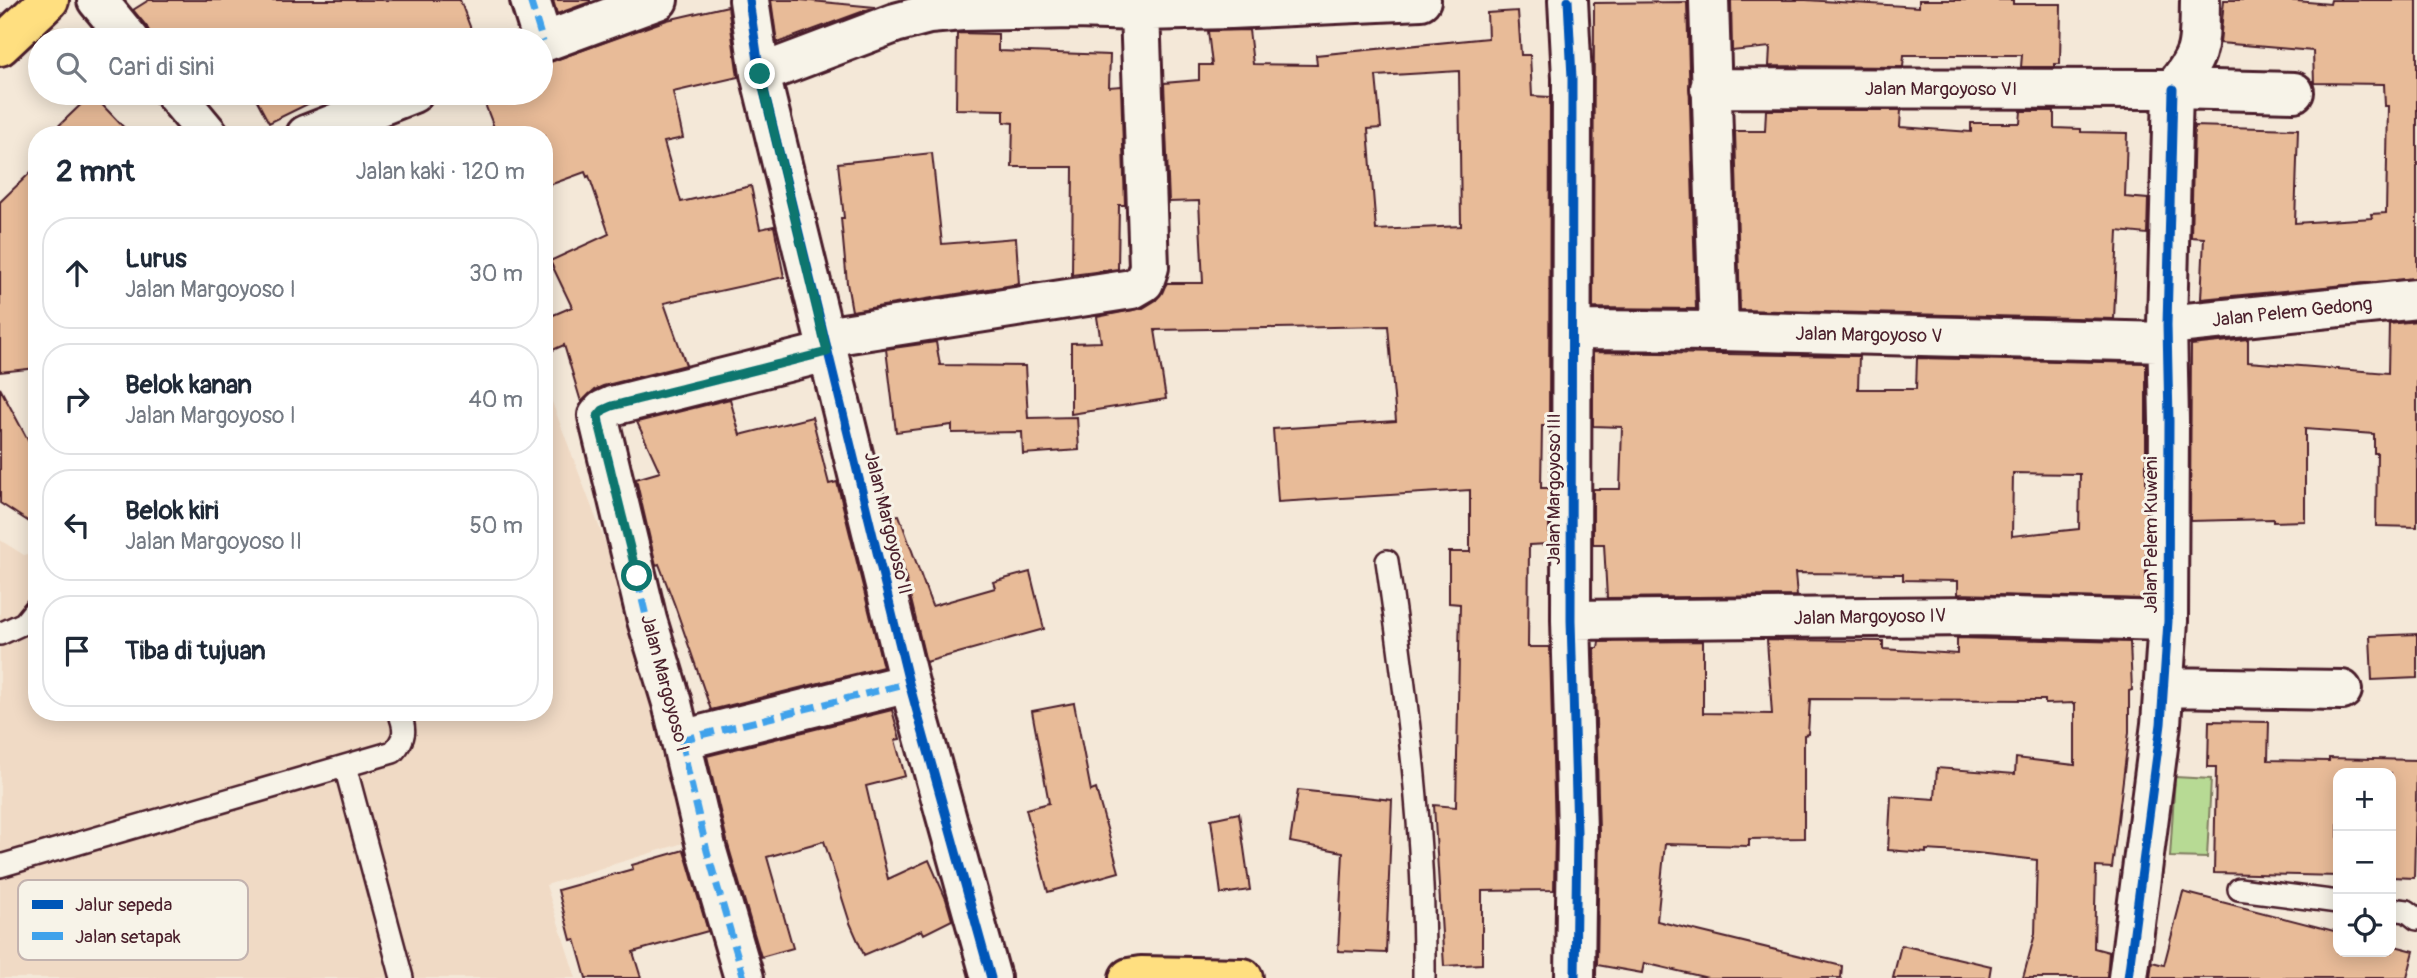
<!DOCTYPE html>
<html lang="id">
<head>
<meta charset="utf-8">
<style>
  body { margin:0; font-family:Pangolin,sans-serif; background:#f6f6f7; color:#1f2937 }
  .controls { position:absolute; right:21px; bottom:21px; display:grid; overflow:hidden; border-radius:14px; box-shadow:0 4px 18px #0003 }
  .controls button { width:63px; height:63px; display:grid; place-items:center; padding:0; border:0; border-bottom:2px solid #e0e1e3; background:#fff; color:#1f2937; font:35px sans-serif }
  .stop { position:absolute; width:21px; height:21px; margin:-16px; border:5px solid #0f766e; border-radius:50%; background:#fff }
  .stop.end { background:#0f766e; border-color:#fff; box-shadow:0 2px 7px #0008 }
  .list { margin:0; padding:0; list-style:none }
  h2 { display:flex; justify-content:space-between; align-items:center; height:91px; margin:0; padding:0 28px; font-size:30px }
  h2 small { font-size:23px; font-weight:400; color:#747a83 }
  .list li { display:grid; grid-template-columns:46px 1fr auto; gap:21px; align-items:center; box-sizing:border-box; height:112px; margin:0 14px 14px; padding:0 14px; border:2px solid #e0e1e3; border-radius:28px }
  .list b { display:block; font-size:26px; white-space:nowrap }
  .list p { margin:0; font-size:23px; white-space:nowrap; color:#747a83 }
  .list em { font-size:23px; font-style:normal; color:#747a83 }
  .icon { flex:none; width:38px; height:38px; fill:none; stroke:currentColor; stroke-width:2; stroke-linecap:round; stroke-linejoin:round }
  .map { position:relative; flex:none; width:2417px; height:978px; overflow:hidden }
  .search { position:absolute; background:#fff; box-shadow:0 4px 18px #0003; left:28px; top:28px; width:525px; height:77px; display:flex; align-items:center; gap:18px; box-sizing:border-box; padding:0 24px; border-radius:38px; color:#747a83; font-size:26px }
  .panel { position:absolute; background:#fff; box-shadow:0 4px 18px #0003; left:28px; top:126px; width:525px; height:595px; border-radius:28px }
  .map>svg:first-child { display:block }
  .built { fill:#f0dac5 }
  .green { fill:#b7da94; stroke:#807c60; stroke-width:2 }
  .building { fill:#e8bb98; stroke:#4a1f2b; stroke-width:2; fill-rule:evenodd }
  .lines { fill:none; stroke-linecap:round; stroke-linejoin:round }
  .lane-casing { stroke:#4a1f2b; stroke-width:26 }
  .street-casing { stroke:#4a1f2b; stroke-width:44 }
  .primary-casing { stroke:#4a1f2b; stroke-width:44 }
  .highway-casing { stroke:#4a1f2b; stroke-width:44 }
  .lane { stroke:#f7f3e8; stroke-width:21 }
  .street { stroke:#f7f3e8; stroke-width:38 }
  .primary { stroke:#ffdf80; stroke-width:38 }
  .highway { stroke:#ffdf80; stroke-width:38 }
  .quiet { stroke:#40a2eb; stroke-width:7; stroke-dasharray:14 7; stroke-linecap:butt }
  .cycleway-casing { stroke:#f7f3e8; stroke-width:13 }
  .cycleway { stroke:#0057b8; stroke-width:9 }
  .route { stroke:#0f766e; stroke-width:9 }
  .labels { text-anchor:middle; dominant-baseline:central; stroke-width:6; stroke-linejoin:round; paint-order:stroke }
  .street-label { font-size:19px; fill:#4a1f2b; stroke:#f7f3e8 }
  .key { fill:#f7f3e8; stroke:#c3b3af; stroke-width:2 }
  .key-label { font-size:19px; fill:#4a1f2b }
</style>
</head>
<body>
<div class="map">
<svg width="2417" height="978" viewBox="0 0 2417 978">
  <rect width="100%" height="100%" fill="#f4e8d8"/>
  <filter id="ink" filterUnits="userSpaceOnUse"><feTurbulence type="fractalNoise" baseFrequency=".0143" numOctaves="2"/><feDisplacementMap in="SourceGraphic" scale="14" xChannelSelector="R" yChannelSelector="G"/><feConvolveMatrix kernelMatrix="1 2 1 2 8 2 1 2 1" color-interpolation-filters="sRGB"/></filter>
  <g filter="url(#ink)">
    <!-- built -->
    <path class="built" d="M544 381 671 716 693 840 546 885 576 978H0V540L24 555 37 550V712H544Z"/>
    <!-- green -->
    <path class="green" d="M2175 777 2211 779 2207 858 2170 857Z"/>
    <!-- building -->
    <path class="building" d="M149 0H460L472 32 449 40H151L147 27 133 10Z
      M553 0H590V2L557 14Z
      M771 0H801L875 7 777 43Z
      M1731 0H1806L1919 7V0H2013V4H2061L2060 64H2055V67H2021L2022 55H1904L1903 67 1769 66 1770 47 1732 51Z
      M2224 0H2285L2330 4 2331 0H2417V278L2201 299 2204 238 2191 237 2194 126 2298 129 2295 223 2372 218 2371 214 2386 213 2388 106H2385L2384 84 2314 83 2313 51 2220 43Z
      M1687 2 1696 309 1593 308 1594 3Z
      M728 6 738 77 673 92 683 138 664 142 681 202 751 186 760 229 774 226 784 277 664 303 686 365 603 386 594 390 581 402 564 345 544 354V319L572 307 550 261 609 234 589 176 587 177 585 172 544 187V135H497L485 104 513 93H541V84L544 83V64L667 20Z
      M1518 11 1521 55H1530L1532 96 1550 97 1549 426H1542L1541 488H1549V544L1529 545 1528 647H1550L1555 832 1554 890 1482 891V964L1444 966 1434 805 1456 807 1460 604 1449 603V552H1470V490L1278 502 1273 429 1396 421 1388 326 1155 330 1166 399 1071 414V343L1101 342 1097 317 1143 308 1156 300 1167 283H1203L1199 201 1169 202 1164 83 1199 80V65H1212L1208 31 1249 30 1253 64 1317 65 1316 55 1488 38 1487 13ZM1459 71 1461 226 1376 230 1368 129 1381 128 1376 76Z
      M957 33 998 34V51L1110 55 1109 87 1121 86 1125 205H1119L1118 269 1072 275 1073 167H1012L1013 123 1004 122V110L956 109Z
      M253 93H330L269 123Z
      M92 94 131 135H49Z
      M1766 110H1901L1900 127 1971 132V123H2020L2021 111H2054V128L2081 129V132L2127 133 2125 197 2148 199 2147 234 2118 231 2114 319 1740 310 1735 131H1765Z
      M932 153 942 244 1016 238 1019 284 852 311 847 283 841 218H844L838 163Z
      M37 166V368L0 372V202Z
      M2417 321V527L2376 526 2377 453H2374V434L2305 429V521L2273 522V519L2190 521 2191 345 2248 339V362L2388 373 2389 324Z
      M936 342 940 365 1025 366 1028 418 1077 417 1079 450 1023 454 1022 432 952 433V425L896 432 886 349Z
      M1593 352 1859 356 1858 389H1916L1917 358 2146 363V599L1958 594V581L1903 580V574L1795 573 1797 596 1607 598 1604 544H1593V489H1620L1622 427 1593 426ZM2013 473 2080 474 2079 529 2012 536Z
      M0 388 37 457V527L0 503Z
      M730 399 740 435 812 417 829 484 837 482 883 667 711 710 675 606 659 564 656 565 636 479 660 472 637 422Z
      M899 515 932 606 995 588 993 582 1030 572 1044 629 926 662 891 516Z
      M2417 634V678L2372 680 2370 636Z
      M1957 638 2130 642 2132 690 2129 691V732L2112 868 2096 867 2094 948 2109 952 2107 978H2023L2035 934 2037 860 1977 853 1926 850V853L1888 850 1891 796 1935 799 1937 768 2015 774 2016 758 2075 765V703L2045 704V700L1810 699 1808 734 1804 735V838L1749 839V846L1665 844 1657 921 1842 966 1841 978H1708L1644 963 1642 973 1597 965 1599 831 1594 648H1598L1599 642 1703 641V713L1772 714 1767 640 1883 641V649L1957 654Z
      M1074 703 1091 791 1096 789 1119 872 1048 892 1026 809 1049 803 1032 711Z
      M892 710 900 739 895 740 905 776 866 786 888 879 929 860 946 899 952 920 924 934 922 930 864 955 850 923 824 841 767 857 793 948 761 957 728 845 707 756Z
      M2209 721 2269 722 2268 760 2329 761V758L2417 760 2414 878 2391 877V773H2338V876L2214 873 2216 767H2208Z
      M1298 790 1392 800 1386 953 1338 951 1343 852 1290 842Z
      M1239 813 1250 890 1221 894 1211 819Z
      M684 850 708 931 633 952 641 978H586L575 939 571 940 558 890 633 869 632 865Z
      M2183 892 2338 932V952H2391V945L2414 951 2407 978H2150L2152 962 2164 965Z
      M1901 945 1991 966 1989 978H1893Z"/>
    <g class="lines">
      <!-- lane casing -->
      <g class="lane-casing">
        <path id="lane" d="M1387 561C1407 699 1425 839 1424 978
          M0 634 24 623 37 607
          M345 766 402 978
          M0 866 393 752C406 738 406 729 399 712
          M2239 889 2338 902
          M2391 909 2407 911 2417 919"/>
      </g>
      <!-- street casing -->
      <g class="street-casing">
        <path id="street" d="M97 0 130 40
          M530 0 543 42
          M749 0 760 74 909 683 991 978
          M1568 0 1572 78 1571 620 1577 832 1575 978
          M1709 0 1719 331
          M541 43 658 0
          M760 74 895 23 929 14 962 11 1075 9 1140 11 1231 9 1421 0
          M1710 88 2173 89 2294 92
          M2173 89C2203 52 2199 46 2200 0
          M174 93 209 135
          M306 135 413 93
          M2167 325 2417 299
          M1572 330 1719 331 2167 342
          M824 337 1132 289 1144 282 1149 267 1140 11
          M1571 620 1975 616 2168 621
          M2165 687 2342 690
          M681 740 909 683
          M744 978 707 851 672 703 647 620 598 416 603 410 612 406 827 352
          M2128 978 2161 724 2168 621 2169 421 2167 325 2173 89"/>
      </g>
      <!-- primary casing -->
      <g class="primary-casing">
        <path id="primary" d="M0 46 49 0"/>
      </g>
      <!-- highway casing -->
      <g class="highway-casing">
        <path id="highway" d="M1129 978 1141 976 1243 978"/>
      </g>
      <!-- lane -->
      <use href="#lane" class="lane"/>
      <!-- street -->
      <use href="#street" class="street"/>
      <!-- primary -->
      <use href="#primary" class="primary"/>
      <!-- highway -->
      <use href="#highway" class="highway"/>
      <!-- quiet -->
      <path class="quiet" d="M530 0 543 42
        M681 740 909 683
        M744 978 707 851 672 703 647 620 598 416 603 410 612 406 827 352"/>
      <!-- cycleway casing -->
      <g class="cycleway-casing">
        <path id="cycleway" d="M749 0 760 74 909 683 991 978
          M1568 0 1572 78 1571 620 1577 832 1575 978
          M2128 978 2161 724 2168 621 2169 421 2167 325 2173 89"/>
      </g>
      <!-- cycleway -->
      <use href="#cycleway" class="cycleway"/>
    </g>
  </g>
  <g class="lines" filter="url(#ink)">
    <!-- route -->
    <path class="route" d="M637 576 599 423 598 416 603 410 612 406 827 352 760 74"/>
  </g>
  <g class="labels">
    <!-- street labels -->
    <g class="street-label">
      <text x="1941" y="89">Jalan Margoyoso VI</text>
      <text transform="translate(2292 312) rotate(-6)">Jalan Pelem Gedong</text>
      <text transform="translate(1869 335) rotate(1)">Jalan Margoyoso V</text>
      <text transform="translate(1554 489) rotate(-90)">Jalan Margoyoso III</text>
      <text transform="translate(888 523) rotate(76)">Jalan Margoyoso II</text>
      <text transform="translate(2151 535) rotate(-90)">Jalan Pelem Kuweni</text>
      <text transform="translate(1870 617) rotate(-1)">Jalan Margoyoso IV</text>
      <text transform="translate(665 683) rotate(75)">Jalan Margoyoso I</text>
    </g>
  </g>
  <!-- legend -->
  <rect x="18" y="880" width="230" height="80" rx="10" class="key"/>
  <rect x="32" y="900" width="31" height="9" fill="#0057b8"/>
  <rect x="32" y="932" width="31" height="8" fill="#40a2eb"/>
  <g class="key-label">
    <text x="75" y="911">Jalur sepeda</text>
    <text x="75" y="943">Jalan setapak</text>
  </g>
</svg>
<div class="controls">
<button>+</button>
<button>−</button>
<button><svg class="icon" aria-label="locate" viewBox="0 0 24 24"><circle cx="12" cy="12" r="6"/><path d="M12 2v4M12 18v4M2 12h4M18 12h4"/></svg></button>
</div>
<div class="stop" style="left:637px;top:576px"></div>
<div class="stop end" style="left:760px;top:74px"></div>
<div class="search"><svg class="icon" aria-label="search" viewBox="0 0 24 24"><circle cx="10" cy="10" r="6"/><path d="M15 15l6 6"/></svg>Cari di sini</div>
<section class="panel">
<h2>2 mnt<small>Jalan kaki · 120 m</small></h2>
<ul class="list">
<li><svg class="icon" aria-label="ahead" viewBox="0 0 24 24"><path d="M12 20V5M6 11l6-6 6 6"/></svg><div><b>Lurus</b><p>Jalan Margoyoso I</p></div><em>30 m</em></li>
<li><svg class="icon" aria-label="right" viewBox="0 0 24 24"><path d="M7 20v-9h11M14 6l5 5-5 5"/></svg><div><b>Belok kanan</b><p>Jalan Margoyoso I</p></div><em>40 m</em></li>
<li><svg class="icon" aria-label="left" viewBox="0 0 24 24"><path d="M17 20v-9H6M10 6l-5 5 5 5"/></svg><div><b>Belok kiri</b><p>Jalan Margoyoso II</p></div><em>50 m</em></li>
<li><svg class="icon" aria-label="arrive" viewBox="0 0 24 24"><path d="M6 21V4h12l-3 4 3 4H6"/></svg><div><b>Tiba di tujuan</b></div></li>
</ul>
</section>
</div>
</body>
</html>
